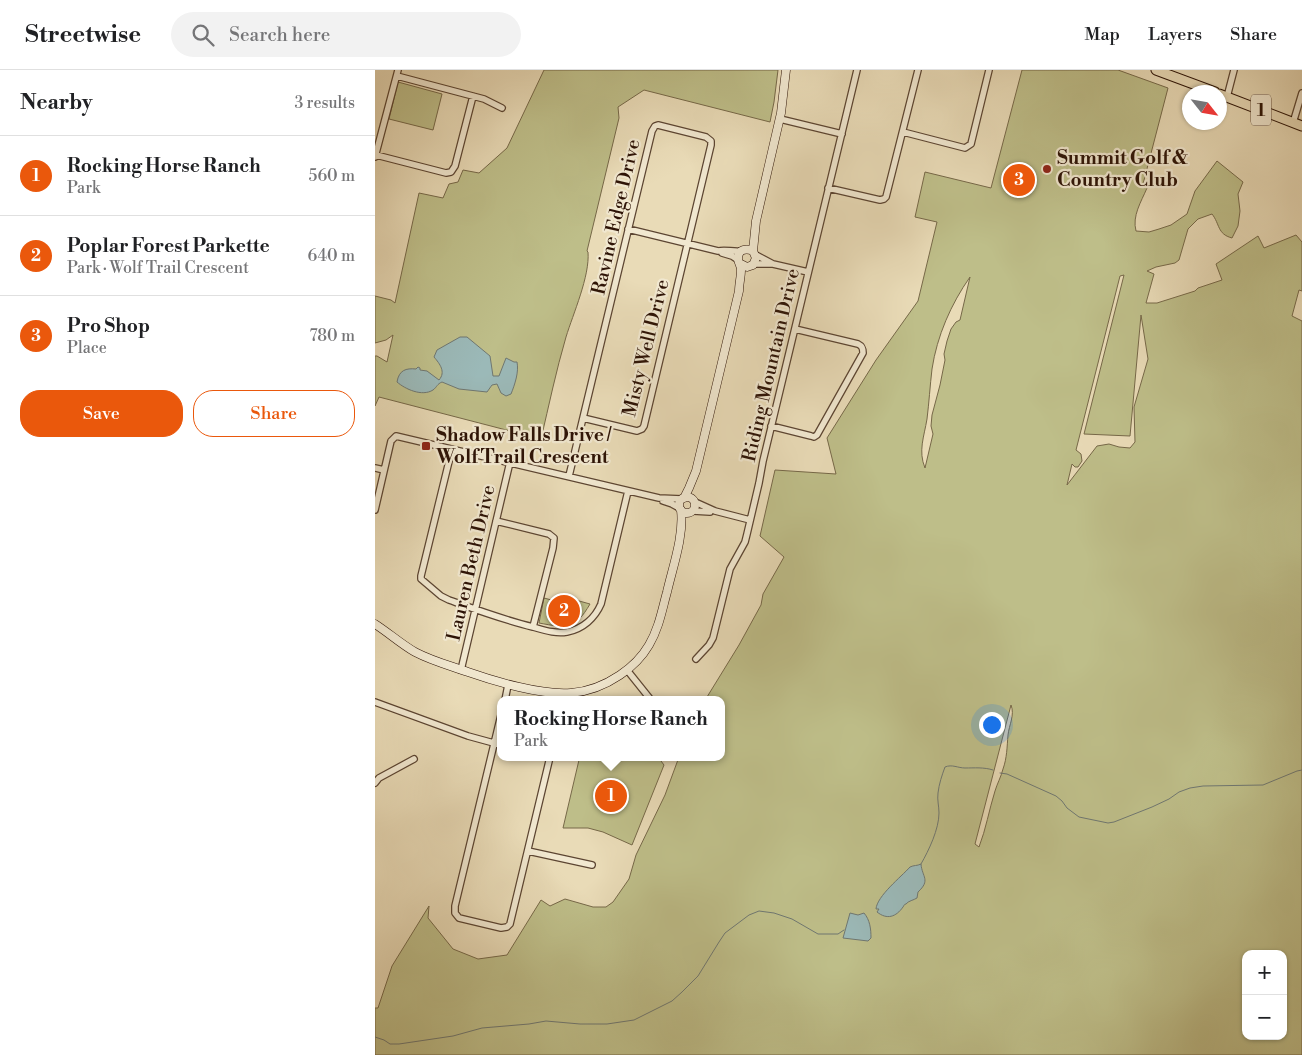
<!DOCTYPE html>
<html lang="en">
<head>
<meta charset="utf-8">
<style>
  body { margin:0; font-family:"Libre Bodoni",serif; background:#f2f2f2; color:#202124 }
  .controls { position:absolute; right:15px; bottom:15px; display:grid; overflow:hidden; border-radius:10px; box-shadow:0 1px 4px #0004 }
  .controls button { width:45px; height:45px; display:grid; place-items:center; padding:0; border:0; border-bottom:1px solid #e0e0e0; background:#fff; color:#202124; font:25px sans-serif }
  .compass { position:absolute; left:807px; top:15px; width:45px; height:45px; border-radius:50%; background:#fff; box-shadow:0 1px 4px #0004; rotate:121deg }
  .you { position:absolute; left:616px; top:654px; width:18px; height:18px; margin:-12px; border:4px solid #fff; border-radius:50%; background:#1a73e8; box-shadow:0 0 0 8px #1a73e833 }
  .badge { display:grid; place-items:center; width:32px; height:32px; border-radius:50%; background:#ea580c; color:#fff; font-size:16px; font-weight:700 }
  .pin { position:absolute; translate:-50% -50%; border:2px solid #fff; box-shadow:0 1px 5px #0006 }
  .popup { position:absolute; left:122px; top:626px; width:228px; height:65px; box-sizing:border-box; display:grid; place-content:center; border-radius:10px; background:#fff; filter:drop-shadow(0 1px 4px #0005); font-size:16px; white-space:nowrap; color:#757577 }
  .popup b { font-size:19px; color:#202124 }
  .popup::after { content:''; position:absolute; left:50%; top:100%; margin-left:-10px; border:10px solid transparent; border-top-color:#fff }
  .list { margin:0; padding:0; list-style:none }
  h2 { display:flex; justify-content:space-between; align-items:center; height:65px; margin:0; padding:0 20px; font-size:21px }
  h2 small { font-size:16px; font-weight:400; color:#757577 }
  .list li { display:grid; grid-template-columns:32px 1fr auto; gap:15px; align-items:center; box-sizing:border-box; height:80px; padding:0 20px; border-top:1px solid #e0e0e0 }
  .list b { display:block; font-size:19px; white-space:nowrap }
  .list p { margin:0; font-size:16px; white-space:nowrap; color:#757577 }
  .list em { font-size:16px; font-style:normal; color:#757577 }
  .actions { display:flex; gap:10px; padding:15px 20px }
  .actions a { flex:1; padding:11px 0; border:1px solid #ea580c; border-radius:20px; text-align:center; font-size:18px; color:#ea580c }
  .actions .main { background:#ea580c; color:#fff }
  .icon { flex:none; width:28px; height:28px; fill:none; stroke:currentColor; stroke-width:2; stroke-linecap:round; stroke-linejoin:round }
  .map { position:relative; flex:none; width:927px; height:985px; overflow:hidden }
  header { display:flex; align-items:center; gap:30px; box-sizing:border-box; height:70px; padding:0 25px; background:#fff; border-bottom:1px solid #e0e0e0 }
  header strong { font-size:24px }
  nav { display:flex; gap:28px; margin-inline-start:auto; font-size:18px }
  .search { width:350px; height:45px; background:#f2f2f2; display:flex; align-items:center; gap:12px; box-sizing:border-box; padding:0 18px; border-radius:28px; color:#757577; font-size:19px }
  main { display:flex }
  aside { flex:1; background:#fff }
  .map>svg:first-child { display:block }
  .green { fill:#bebe89; stroke:#766848; fill-rule:evenodd }
  .water { fill:#9bb9b8; stroke:#6f7771 }
  .lines { fill:none; stroke-linecap:round; stroke-linejoin:round }
  .stream { stroke:#6f7771; stroke-width:1 }
  .street-casing { stroke:#5c4532; stroke-width:8 }
  .secondary-casing { stroke:#2d1306; stroke-width:9 }
  .primary-casing { stroke:#2d1306; stroke-width:11 }
  .street { stroke:#f1e8d0; stroke-width:5.5 }
  .secondary { stroke:#f1e8d0; stroke-width:8 }
  .primary { stroke:#e9dbb7; stroke-width:9 }
  .poi-dot { fill:#8f2418; stroke:#f1e8d0; stroke-width:2 }
  .labels { text-anchor:middle; dominant-baseline:central; stroke-width:4.5; stroke-linejoin:round; paint-order:stroke }
  .shield { fill:#f1e8d0; stroke:#685343; stroke-width:1 }
  .shield-label { font-size:18px; font-weight:bold; fill:#2d1306 }
  .poi-label { font-size:19px; font-weight:bold; fill:#2d1306; stroke:#f1e8d0; text-anchor:start }
  .street-label { font-size:19px; fill:#2d1306; stroke:#f1e8d0 }
</style>
</head>
<body>
<header>
<strong>Streetwise</strong>
<div class="search"><svg class="icon" aria-label="search" viewBox="0 0 24 24"><circle cx="10" cy="10" r="6"/><path d="M15 15l6 6"/></svg>Search here</div>
<nav><a>Map</a><a>Layers</a><a>Share</a></nav>
</header>
<main>
<aside>
<h2>Nearby<small>3 results</small></h2>
<ul class="list">
<li><span class="badge">1</span><div><b>Rocking Horse Ranch</b><p>Park</p></div><em>560 m</em></li>
<li><span class="badge">2</span><div><b>Poplar Forest Parkette</b><p>Park · Wolf Trail Crescent</p></div><em>640 m</em></li>
<li><span class="badge">3</span><div><b>Pro Shop</b><p>Place</p></div><em>780 m</em></li>
</ul>
<div class="actions"><a class="main">Save</a><a>Share</a></div>
</aside>
<div class="map">
<svg width="927" height="985" viewBox="0 0 927 985">
  <rect width="100%" height="100%" fill="#e9dbb7"/>
  <filter id="stains"><feTurbulence type="fractalNoise" baseFrequency=".004" numOctaves="4"/><feColorMatrix values="0 0 0 0 .2 0 0 0 0 .09 0 0 0 0 .02 0 0 0 .5 -.17"/></filter>
  <radialGradient id="worn" r=".72"><stop offset=".6" stop-color="#630" stop-opacity="0"/><stop offset="1" stop-color="#630" stop-opacity=".3"/></radialGradient>
  <!-- green -->
  <path class="green" d="M169 0H403L399 32 395 52 269 20 243 37 244 48 212 181 213 182C215 206 198 244 191 267 181 301 174 335 166 369L4 327 0 336V286H2L12 292 18 265 11 270 0 273V226L16 230 20 233 44 123 68 128 74 114 83 112 88 100 104 103 132 78Z
    M647 0H743L793 18 768 114H771L772 118C766 132 757 146 761 161L774 162 784 159 796 155 812 144 820 121 842 91 868 112 863 124 865 141 863 156 857 168C842 164 845 154 837 144L823 149 813 159 804 190 800 193 781 197 772 201 779 204 771 233H782L820 221 823 218 847 210 841 194 883 166 889 178 921 165 927 172V221L924 220 917 246 927 251V985H0V938H3L17 896 54 836 53 848 78 879 103 889 132 885 166 830 175 836 190 829 218 837H231L238 832 254 809 261 785 290 725 304 687H346V630H332V627L364 575 386 535 388 524 409 487 385 466 400 400 461 404 452 368 501 290 543 231 562 152 540 147 550 102 616 118ZM749 205 709 364 755 366 766 245 773 289 759 337 760 372 755 378 744 377 734 374 722 376 692 415 697 394 700 397H703L707 391 706 384 701 380 745 206ZM595 207 585 250 581 252 576 259 572 271 569 284 570 290 565 315 557 345 556 356 558 364 550 398C543 381 549 367 552 349 554 333 555 316 557 299 562 266 576 234 595 207ZM636 635C640 645 634 655 633 665 632 677 632 688 628 699 626 707 622 714 620 721 614 740 611 759 604 777L600 774ZM871 884H908V966H871Z
    M23 12 67 24 58 60 14 49Z
    M169 528 195 535 197 529 215 534C200 560 191 558 164 553Z
    M220 687H283L289 695 257 775 228 762 213 758H188L204 690Z"/>
  <!-- water -->
  <path class="water" d="M85 267H92L115 286 118 306H124L131 288 139 292H142C144 302 140 314 136 324L131 326 126 323 122 314 117 315 112 322 84 319 67 312C62 314 62 317 58 320 47 327 30 319 22 312 24 300 31 298 41 299L43 297 45 298V300L52 301 64 310C71 302 65 294 59 287L62 280Z
    M546 794C547 807 556 810 543 822L542 828C539 830 533 831 531 834 529 834 529 836 528 837 521 847 512 850 502 842L504 839H501C502 826 526 807 535 797 539 795 542 796 546 794Z
    M475 843 483 845 489 843C495 850 496 859 496 868L493 871 468 868Z"/>
  <g class="lines">
    <!-- stream -->
    <path class="stream" d="M625 703 632 704 681 726 687 731 692 738 704 747 733 753 739 752 777 737 794 729 804 722 815 718 828 716 888 715 922 701 927 700
      M546 794C554 780 564 759 564 743 564 736 562 730 563 723 564 714 567 705 570 697 577 694 583 698 590 698 599 698 609 697 618 700
      M0 967 9 970 15 974H24L78 966 107 958 154 954 171 951 205 954H232L259 950 297 931 307 922 323 906 344 872 350 863 374 845 384 841 399 843 417 849 443 864H463L469 860"/>
    <!-- street casing -->
    <g class="street-casing">
      <path id="street" d="M22 6 109 29 127 38
        M852 27 859 0
        M405 49 467 64
        M918 53 927 23
        M528 62 590 78 596 74 614 0
        M1 85 71 103 76 102 80 96 98 26
        M0 87 23 0
        M453 118 505 130 509 129 511 127 543 0
        M253 159 343 181C350 179 358 182 366 181
        M347 183 357 186 363 190
        M381 185 398 194 433 202
        M379 194H396
        M396 356 436 366 439 367 442 365 488 283C488 278 487 276 483 274L420 259
        M77 379 46 506V509L66 526 74 530C102 540 129 550 158 557 169 560 180 564 192 562 208 559 220 548 226 534L253 421
        M0 398 9 400
        M194 406 277 61 280 56 283 55 331 67 336 71V75L269 356 267 359 262 361 208 348
        M288 431 297 434 306 439
        M320 432 340 441 375 450
        M0 440 16 371 21 366 284 428 307 429
        M318 441 335 442
        M121 451 174 464 179 468 178 478 158 557
        M321 589 334 575 338 568 355 499 370 472 372 464 384 413 388 391 482 0
        M86 600 135 392
        M252 600 276 630
        M130 630 133 615
        M0 632 93 666 126 675
        M126 645 80 836V843L84 848 126 858 132 857 135 854 175 687
        M0 713 4 708 39 689
        M153 781 217 795"/>
    </g>
    <!-- secondary casing -->
    <g class="secondary-casing">
      <path id="secondary" d="M378 181 381 151 406 43 411 0
        M304 435a8 8 0 1 1 16 0a8 8 0 1 1-16 0Z
        M309 428 314 418 321 401 364 221C364 214 366 207 366 200 366 195 363 193 363 188 363 179 372 178 378 181L381 188 378 195 372 197 366 194
        M0 554C14 563 26 574 40 582 57 591 76 596 93 602 110 608 127 613 144 617 182 626 211 628 245 605 257 597 267 587 274 575 284 558 287 540 292 522 298 496 309 466 306 440"/>
    </g>
    <!-- primary casing -->
    <g class="primary-casing">
      <path id="primary" d="M781 0 840 22
        M844 24 927 56"/>
    </g>
    <!-- street -->
    <use href="#street" class="street"/>
    <!-- secondary -->
    <use href="#secondary" class="secondary"/>
    <!-- primary -->
    <use href="#primary" class="primary"/>
  </g>
  <!-- markers -->
  <g class="poi-dot">
    <circle cx="672" cy="99" r="5"/>
    <rect x="46" y="371" width="10" height="10" rx="2.5"/>
  </g>
  <g class="labels">
    <!-- shield labels -->
    <rect class="shield" x="876" y="24.5" width="20" height="31" rx="4"/>
    <g class="shield-label">
      <text x="886" y="40">1</text>
    </g>
    <!-- poi labels -->
    <g class="poi-label">
      <text x="682" y="88">Summit Golf &amp;<tspan x="682" dy="22">Country Club</tspan></text>
      <text x="61" y="365">Shadow Falls Drive /<tspan x="61" dy="22">Wolf Trail Crescent</tspan></text>
    </g>
    <!-- street labels -->
    <g class="street-label">
      <text transform="translate(241 147) rotate(-77)">Ravine Edge Drive</text>
      <text transform="translate(271 278) rotate(-76)">Misty Well Drive</text>
      <text transform="translate(396 295) rotate(-77)">Riding Mountain Drive</text>
      <text transform="translate(96 493) rotate(-77)">Lauren Beth Drive</text>
    </g>
  </g>
  <rect width="100%" height="100%" filter="url(#stains)"/>
  <rect width="100%" height="100%" fill="url(#worn)"/>
</svg>
<div class="controls">
<button>+</button>
<button>−</button>
</div>
<svg class="compass" viewBox="-18 -18 36 36"><path d="M0-13l5 13h-10z" fill="#e53935"/><path d="M0 13l5-13h-10z" fill="#757577"/></svg>
<div class="you"></div>
<div class="pin badge" style="left:236px;top:726px">1</div>
<div class="popup"><b>Rocking Horse Ranch</b>Park</div>
<div class="pin badge" style="left:189px;top:541px">2</div>
<div class="pin badge" style="left:644px;top:110px">3</div>
</div>
</main>
</body>
</html>
